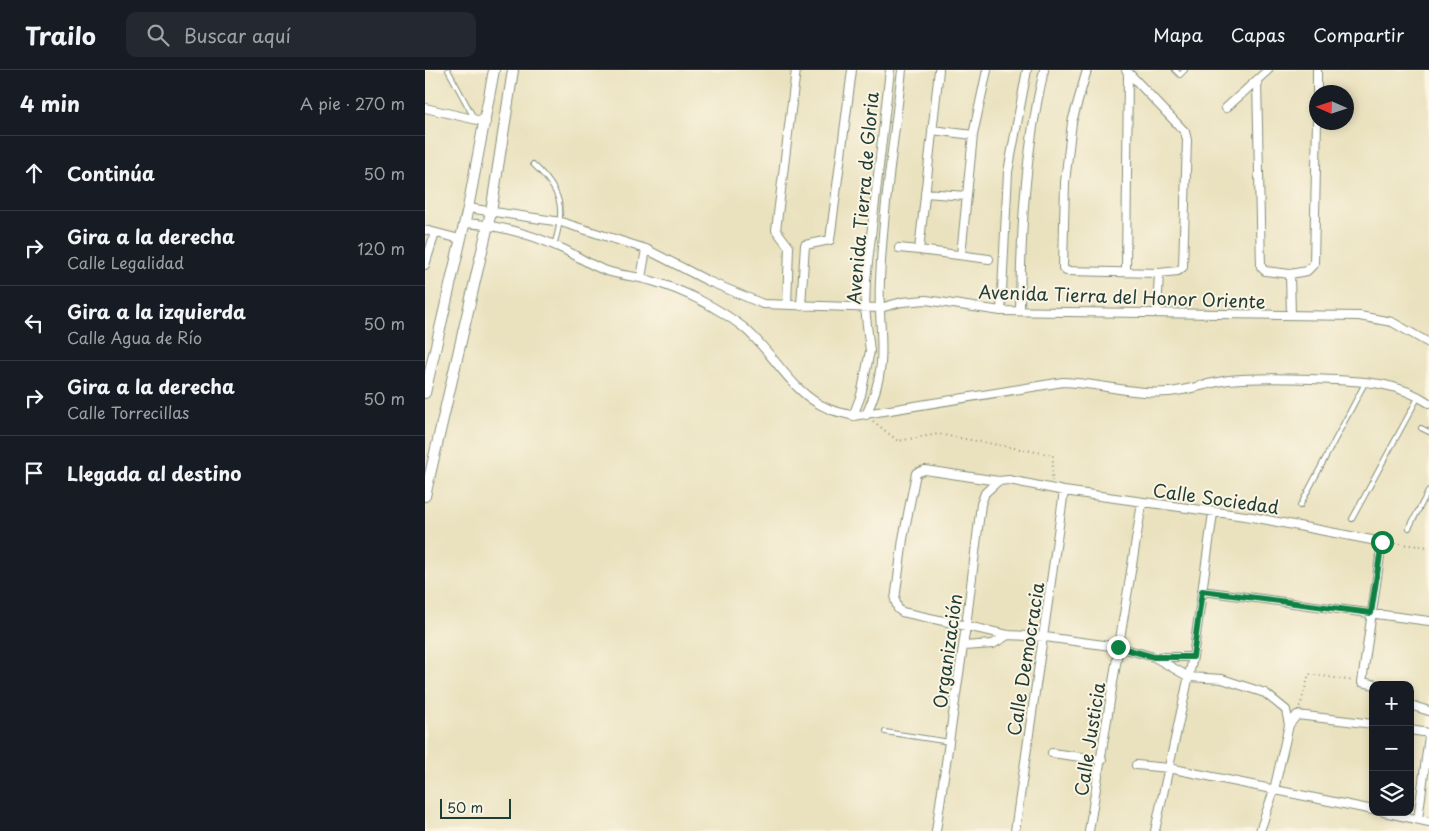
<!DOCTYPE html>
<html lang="es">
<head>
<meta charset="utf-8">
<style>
  body { margin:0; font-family:"Playpen Sans",sans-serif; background:#242831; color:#f1f3f6 }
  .controls { position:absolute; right:15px; bottom:15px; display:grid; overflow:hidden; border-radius:10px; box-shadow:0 2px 8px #0003 }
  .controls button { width:45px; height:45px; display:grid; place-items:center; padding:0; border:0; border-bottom:1px solid #363941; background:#171b24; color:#f1f3f6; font:25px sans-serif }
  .compass { position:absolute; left:884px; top:15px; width:45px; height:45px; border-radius:50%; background:#171b24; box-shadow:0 2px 8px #0003; rotate:273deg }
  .scale { position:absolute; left:15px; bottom:12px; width:71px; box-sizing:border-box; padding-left:5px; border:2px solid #1f3d34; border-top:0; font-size:14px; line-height:18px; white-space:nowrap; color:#1f3d34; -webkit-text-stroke:4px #fcf5e5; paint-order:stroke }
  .stop { position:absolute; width:15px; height:15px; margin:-11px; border:4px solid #0b8043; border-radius:50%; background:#fff }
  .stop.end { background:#0b8043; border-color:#fff; box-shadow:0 1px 5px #0008 }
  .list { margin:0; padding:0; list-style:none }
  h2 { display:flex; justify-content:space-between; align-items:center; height:65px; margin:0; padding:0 20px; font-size:21px }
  h2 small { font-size:16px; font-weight:400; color:#9ea1a6 }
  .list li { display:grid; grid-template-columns:32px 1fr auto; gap:15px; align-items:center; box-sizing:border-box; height:75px; padding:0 20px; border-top:1px solid #363941 }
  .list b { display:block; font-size:19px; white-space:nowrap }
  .list p { margin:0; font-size:16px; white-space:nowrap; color:#9ea1a6 }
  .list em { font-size:16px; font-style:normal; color:#9ea1a6 }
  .icon { flex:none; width:28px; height:28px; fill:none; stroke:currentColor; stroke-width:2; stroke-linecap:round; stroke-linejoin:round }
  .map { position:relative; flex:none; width:1004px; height:761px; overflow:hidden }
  header { display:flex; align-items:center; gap:30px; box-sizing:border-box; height:70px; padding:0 25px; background:#171b24; border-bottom:1px solid #363941 }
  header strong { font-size:24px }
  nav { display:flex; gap:28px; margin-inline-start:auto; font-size:18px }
  .search { width:350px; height:45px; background:#242831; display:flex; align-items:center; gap:12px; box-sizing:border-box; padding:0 18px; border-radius:10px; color:#9ea1a6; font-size:19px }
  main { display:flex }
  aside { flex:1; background:#171b24 }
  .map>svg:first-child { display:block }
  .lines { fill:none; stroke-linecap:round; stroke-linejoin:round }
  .lane-casing { stroke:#84907a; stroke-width:6 }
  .street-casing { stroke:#84907a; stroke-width:10 }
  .secondary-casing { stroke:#84907a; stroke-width:12 }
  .path { stroke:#84907a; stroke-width:2; stroke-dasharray:1 4; stroke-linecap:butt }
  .lane { stroke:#fff; stroke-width:4 }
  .street { stroke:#fff; stroke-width:8 }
  .secondary { stroke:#fff; stroke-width:10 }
  .route { stroke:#0b8043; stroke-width:6 }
  .labels { text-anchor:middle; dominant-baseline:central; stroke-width:4; stroke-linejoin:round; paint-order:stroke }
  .street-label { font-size:18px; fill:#1f3d34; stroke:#fcf5e5 }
</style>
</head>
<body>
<header>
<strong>Trailo</strong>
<div class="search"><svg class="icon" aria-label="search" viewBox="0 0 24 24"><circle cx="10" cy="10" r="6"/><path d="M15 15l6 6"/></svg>Buscar aquí</div>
<nav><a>Mapa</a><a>Capas</a><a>Compartir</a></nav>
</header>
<main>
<aside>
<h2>4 min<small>A pie · 270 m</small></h2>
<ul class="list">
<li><svg class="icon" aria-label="ahead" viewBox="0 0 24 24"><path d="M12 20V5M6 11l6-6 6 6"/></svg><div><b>Continúa</b></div><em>50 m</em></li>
<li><svg class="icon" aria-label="right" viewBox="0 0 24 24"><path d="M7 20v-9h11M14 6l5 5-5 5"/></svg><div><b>Gira a la derecha</b><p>Calle Legalidad</p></div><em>120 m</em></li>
<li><svg class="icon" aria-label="left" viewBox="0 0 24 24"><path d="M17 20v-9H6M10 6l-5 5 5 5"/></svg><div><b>Gira a la izquierda</b><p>Calle Agua de Río</p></div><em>50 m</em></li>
<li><svg class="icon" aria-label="right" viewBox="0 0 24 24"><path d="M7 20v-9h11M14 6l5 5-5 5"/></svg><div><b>Gira a la derecha</b><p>Calle Torrecillas</p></div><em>50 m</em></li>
<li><svg class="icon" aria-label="arrive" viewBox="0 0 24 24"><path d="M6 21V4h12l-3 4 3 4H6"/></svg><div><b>Llegada al destino</b></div></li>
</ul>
</aside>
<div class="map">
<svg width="1004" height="761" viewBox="0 0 1004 761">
  <rect width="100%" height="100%" fill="#fcf5e5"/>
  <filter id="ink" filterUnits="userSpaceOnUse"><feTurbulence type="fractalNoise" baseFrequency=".02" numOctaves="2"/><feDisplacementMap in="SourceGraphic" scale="10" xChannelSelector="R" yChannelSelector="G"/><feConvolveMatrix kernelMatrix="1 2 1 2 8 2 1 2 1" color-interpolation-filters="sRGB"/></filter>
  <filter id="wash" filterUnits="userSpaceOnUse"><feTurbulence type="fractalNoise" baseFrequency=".0096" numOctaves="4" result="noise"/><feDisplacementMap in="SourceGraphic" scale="20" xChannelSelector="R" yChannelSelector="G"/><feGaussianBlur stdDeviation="1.12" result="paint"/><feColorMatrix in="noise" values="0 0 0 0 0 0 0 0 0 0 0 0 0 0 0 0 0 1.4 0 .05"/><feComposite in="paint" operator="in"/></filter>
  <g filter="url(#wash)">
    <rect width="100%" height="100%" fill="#eae2bf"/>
  </g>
  <g filter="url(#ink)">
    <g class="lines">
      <!-- lane casing -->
      <g class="lane-casing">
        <path id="lane" d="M23 0 49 48
          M750 0 755 5 760 0
          M108 94C137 121 141 139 129 175
          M996 358 1004 362
          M875 436 940 313
          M927 449 994 326
          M984 458 1004 420
          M460 662 525 672"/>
      </g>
      <!-- street casing -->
      <g class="street-casing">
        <path id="street" d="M514 0 494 180 564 189
          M662 0 647 52 640 112 638 198 641 201 734 203
          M701 0 760 62 762 70 758 197 753 201 734 203 732 243
          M832 10 836 197 840 201 865 204
          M892 22V0
          M0 38 61 52
          M801 38 843 0
          M507 60 548 65
          M500 123 541 126
          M43 138 136 152 221 179 283 211 338 234 455 238 477 232 501 230 576 241 934 246 967 252 1004 273
          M39 153C73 155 107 164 138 179 153 186 166 196 182 201 197 206 212 206 227 211 258 220 292 237 318 257 348 281 366 323 402 338 410 342 419 343 428 346L638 312C674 313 708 325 744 322 764 320 783 313 804 310 831 307 859 308 887 309 928 311 968 309 1004 333
          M0 160 35 169
          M474 178 494 180
          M536 185 548 65 562 0
          M0 195 10 163
          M701 201 703 2
          M216 208 221 179
          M362 235 364 177 351 160 371 0
          M376 236 380 175 405 170 427 0
          M576 241 583 102 602 0
          M595 241C596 160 600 80 619 0
          M866 245 865 204 882 201 889 194 892 50
          M441 345C467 290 452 264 455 210 458 140 469 70 477 0
          M428 346 436 325 445 281 440 238 441 210 465 0
          M777 521 1004 551
          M539 576 568 574 583 565
          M731 587H768
          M985 635 1004 641
          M864 655 861 640 840 623 797 609 764 607 729 587 693 577 620 567 583 565 477 542 473 539 470 530 478 469 491 403 500 400 573 411 584 410 639 421 827 447 957 472 937 612 951 615
          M985 660 1004 663
          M627 683 677 690
          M711 695 744 698 948 740
          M959 742 1004 752
          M993 749 1004 666
          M511 761 541 556 556 434 560 423 573 411
          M590 761 639 421
          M664 761 717 433
          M730 761 768 587 788 443
          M835 761 849 720 864 655 872 645 948 654"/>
      </g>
      <!-- secondary casing -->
      <g class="secondary-casing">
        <path id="secondary" d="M0 323 43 138 69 0
          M0 426 66 142 88 0"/>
      </g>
      <!-- path -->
      <path class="path" d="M448 351 473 371 513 364 628 385 627 411
        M965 473 1004 477
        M875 637 884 604 929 611"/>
      <!-- lane -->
      <use href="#lane" class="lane"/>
      <!-- street -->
      <use href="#street" class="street"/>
      <!-- secondary -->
      <use href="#secondary" class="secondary"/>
    </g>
  </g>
  <g class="lines" filter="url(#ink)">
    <!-- route -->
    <path class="route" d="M693 577 729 587H768L777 521 946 543 957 472"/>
  </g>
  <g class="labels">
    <!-- street labels -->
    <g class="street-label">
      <text transform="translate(437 128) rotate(-85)">Avenida Tierra de Gloria</text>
      <text transform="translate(697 226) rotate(2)">Avenida Tierra del Honor Oriente</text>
      <text transform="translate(791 428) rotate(8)">Calle Sociedad</text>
      <text transform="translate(522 581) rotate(-82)">Organización</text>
      <text transform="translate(600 589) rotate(-81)">Calle Democracia</text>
      <text transform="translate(664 669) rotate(-81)">Calle Justicia</text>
    </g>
  </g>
</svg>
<div class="controls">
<button>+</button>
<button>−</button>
<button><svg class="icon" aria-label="layers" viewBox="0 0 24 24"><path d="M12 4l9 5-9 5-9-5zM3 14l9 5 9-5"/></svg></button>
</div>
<svg class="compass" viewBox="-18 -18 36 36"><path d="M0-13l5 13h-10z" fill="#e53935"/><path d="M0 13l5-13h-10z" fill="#9ea1a6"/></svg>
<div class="scale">50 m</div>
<div class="stop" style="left:957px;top:472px"></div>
<div class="stop end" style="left:693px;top:577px"></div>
</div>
</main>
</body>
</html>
